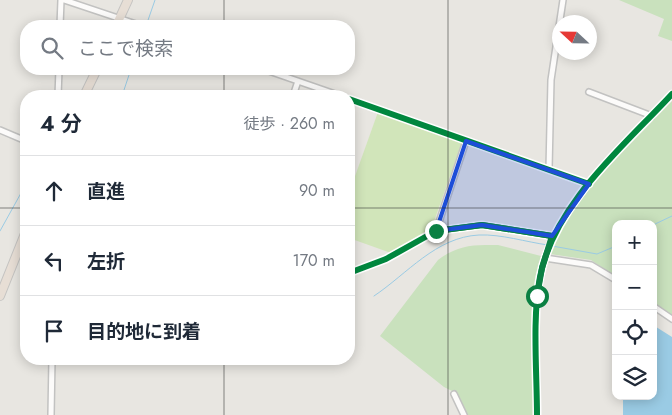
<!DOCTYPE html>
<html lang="ja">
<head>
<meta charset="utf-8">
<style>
  body { margin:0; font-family:Jost,"Noto Sans JP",sans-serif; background:#f2f2f3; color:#1f2937 }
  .controls { position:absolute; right:15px; bottom:15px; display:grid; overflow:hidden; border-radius:10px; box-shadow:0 2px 12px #0003 }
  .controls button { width:45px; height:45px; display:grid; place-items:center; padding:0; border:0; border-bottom:1px solid #e0e1e3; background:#fff; color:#1f2937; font:25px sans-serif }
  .compass { position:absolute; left:552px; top:15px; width:45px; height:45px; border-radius:50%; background:#fff; box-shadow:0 2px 12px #0003; rotate:292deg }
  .stop { position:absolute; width:15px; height:15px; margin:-11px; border:4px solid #0b8043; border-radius:50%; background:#fff }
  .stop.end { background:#0b8043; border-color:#fff; box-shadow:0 1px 5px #0008 }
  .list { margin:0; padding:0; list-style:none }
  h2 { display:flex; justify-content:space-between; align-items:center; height:65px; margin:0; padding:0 20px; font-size:21px }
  h2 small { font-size:16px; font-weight:400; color:#747a83 }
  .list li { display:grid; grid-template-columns:32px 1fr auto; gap:15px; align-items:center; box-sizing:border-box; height:70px; padding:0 20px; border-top:1px solid #e0e1e3 }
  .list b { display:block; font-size:19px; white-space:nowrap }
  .list em { font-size:16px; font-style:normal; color:#747a83 }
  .icon { flex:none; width:28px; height:28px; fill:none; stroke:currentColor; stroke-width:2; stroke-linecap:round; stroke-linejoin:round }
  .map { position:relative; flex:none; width:672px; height:415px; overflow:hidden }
  .search { position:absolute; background:#fff; box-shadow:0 2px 12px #0003; left:20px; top:20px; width:335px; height:55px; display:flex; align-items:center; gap:12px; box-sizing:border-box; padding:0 18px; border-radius:20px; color:#747a83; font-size:19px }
  .panel { position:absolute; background:#fff; box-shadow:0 2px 12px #0003; left:20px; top:90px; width:335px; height:275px; border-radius:20px }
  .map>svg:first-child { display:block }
  .green { fill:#c9e1bd }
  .pitch { fill:#d1e5ba }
  .water { fill:#9acbe4 }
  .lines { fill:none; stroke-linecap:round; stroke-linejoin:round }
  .stream { stroke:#9acbe4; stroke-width:1 }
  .minor-casing { stroke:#c2c2c1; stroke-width:8 }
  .highway-casing { stroke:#c5c4c2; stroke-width:10 }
  .minor { stroke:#fcfbfa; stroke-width:5 }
  .highway { stroke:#e7ded5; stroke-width:8 }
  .cycleway-casing { stroke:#fff; stroke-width:9 }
  .cycleway { stroke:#00873e; stroke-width:6 }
  .route { stroke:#0b8043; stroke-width:6 }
  .marked { fill:#1d4ed8; fill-opacity:0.2; stroke:#1d4ed8; stroke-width:4; stroke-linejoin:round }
  .grid { fill:none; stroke:#2b2b2b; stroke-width:1; stroke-opacity:0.55 }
</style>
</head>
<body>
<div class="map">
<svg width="672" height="415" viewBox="0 0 672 415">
  <rect width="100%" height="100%" fill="#e8e6e1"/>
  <!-- green -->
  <path class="green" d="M619 0H672V41L658 36 664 19Z
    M672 101V317L653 304V224H616V277L591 260 550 254C574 194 628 148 672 101Z
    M485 245H498L541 256 533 298V415H464L456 393 444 387 380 336 438 260C452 249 467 245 485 245Z"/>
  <!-- pitch -->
  <path class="pitch" d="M378 112 462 142 431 230 391 253 349 238V193Z"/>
  <!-- water -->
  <path class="water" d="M653 325 672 337V415H623V396H653Z"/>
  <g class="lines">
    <!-- stream -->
    <path class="stream" d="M146 26 155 0
      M122 96 131 69
      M653 225 672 216
      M0 231 26 184
      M552 246 597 254 616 246
      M374 296C407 274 436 237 479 235 501 234 526 242 548 245"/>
    <!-- minor casing -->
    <g class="minor-casing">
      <path id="minor" d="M64 0 142 26
        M60 26 61 0
        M263 69 341 96
        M589 92 652 116
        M58 96 59 69
        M293 96 298 81
        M349 99 589 184
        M0 130 26 141
        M549 169 551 80 563 0
        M436 231 466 141
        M545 258 591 265 616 280
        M349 273 386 259 436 231 482 225 552 236
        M653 306 672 319
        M454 394 464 415
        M51 415 52 359
        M537 415C537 374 532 317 540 277 554 204 623 147 672 94"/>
    </g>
    <!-- highway casing -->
    <g class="highway-casing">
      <path id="highway" d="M116 26 128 0
        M84 96 97 69
        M0 296 26 231"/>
    </g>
    <!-- minor -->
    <use href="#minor" class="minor"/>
    <!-- highway -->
    <use href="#highway" class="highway"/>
    <!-- cycleway casing -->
    <g class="cycleway-casing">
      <path id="cycleway" d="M349 99 589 184
        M349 273 386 259 436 231 482 225 552 236
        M537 415C537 374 532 317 540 277 554 204 623 147 672 94"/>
    </g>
    <!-- cycleway -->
    <use href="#cycleway" class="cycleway"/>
  </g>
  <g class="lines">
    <!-- route -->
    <path class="route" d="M436 231 482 225 552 236 542 268 537 296"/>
  </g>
  <!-- marked area -->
  <path class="marked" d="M466 141 589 184 552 236 482 225 436 231Z"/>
  <!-- grid -->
  <path class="grid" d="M224 0V26M448 0V415M224 69V96M0 208H26M349 208H672M224 359V415"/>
</svg>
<div class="controls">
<button>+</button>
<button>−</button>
<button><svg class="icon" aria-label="locate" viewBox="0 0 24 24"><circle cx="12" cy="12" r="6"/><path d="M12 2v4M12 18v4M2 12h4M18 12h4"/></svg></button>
<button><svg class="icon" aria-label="layers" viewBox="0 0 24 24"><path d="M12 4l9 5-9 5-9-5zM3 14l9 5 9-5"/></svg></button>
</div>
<svg class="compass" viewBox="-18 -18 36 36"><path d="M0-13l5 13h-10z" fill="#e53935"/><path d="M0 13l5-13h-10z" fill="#747a83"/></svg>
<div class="stop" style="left:537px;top:296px"></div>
<div class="stop end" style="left:436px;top:231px"></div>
<div class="search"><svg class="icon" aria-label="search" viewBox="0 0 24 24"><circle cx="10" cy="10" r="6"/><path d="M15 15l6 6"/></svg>ここで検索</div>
<section class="panel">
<h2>4 分<small>徒歩 · 260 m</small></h2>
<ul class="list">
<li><svg class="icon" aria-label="ahead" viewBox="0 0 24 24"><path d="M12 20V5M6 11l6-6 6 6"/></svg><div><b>直進</b></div><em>90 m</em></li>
<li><svg class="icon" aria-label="left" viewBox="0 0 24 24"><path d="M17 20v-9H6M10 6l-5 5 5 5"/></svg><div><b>左折</b></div><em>170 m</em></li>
<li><svg class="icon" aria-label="arrive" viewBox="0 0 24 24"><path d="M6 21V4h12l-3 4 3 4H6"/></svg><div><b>目的地に到着</b></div></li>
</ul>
</section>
</div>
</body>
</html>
